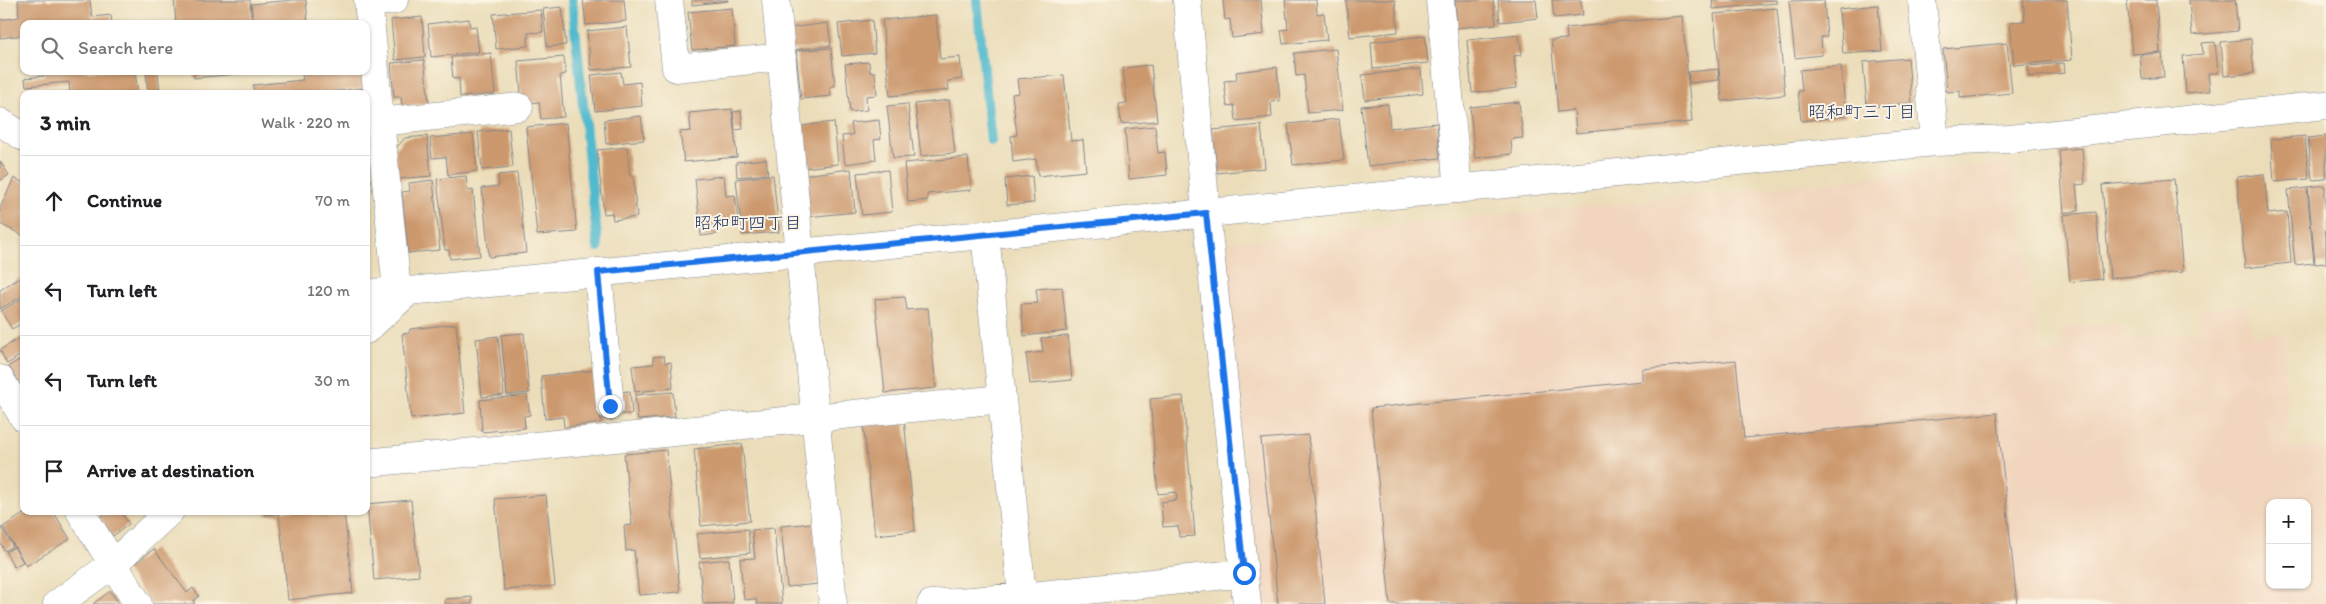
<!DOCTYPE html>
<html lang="en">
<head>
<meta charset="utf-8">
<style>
  body { margin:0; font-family:Itim,"Klee One",sans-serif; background:#f2f2f2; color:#202124 }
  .controls { position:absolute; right:15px; bottom:15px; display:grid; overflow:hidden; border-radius:10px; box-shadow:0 1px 4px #0004 }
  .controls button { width:45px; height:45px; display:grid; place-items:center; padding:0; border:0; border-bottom:1px solid #e0e0e0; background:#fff; color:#202124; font:25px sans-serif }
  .stop { position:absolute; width:15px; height:15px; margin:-11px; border:4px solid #1a73e8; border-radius:50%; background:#fff }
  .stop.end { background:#1a73e8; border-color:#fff; box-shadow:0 1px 5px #0008 }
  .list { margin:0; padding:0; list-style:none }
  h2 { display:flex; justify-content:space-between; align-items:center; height:65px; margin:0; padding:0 20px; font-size:21px }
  h2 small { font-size:16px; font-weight:400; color:#757577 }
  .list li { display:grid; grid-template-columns:32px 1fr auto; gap:15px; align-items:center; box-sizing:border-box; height:90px; padding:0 20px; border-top:1px solid #e0e0e0 }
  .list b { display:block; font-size:19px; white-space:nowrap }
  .list em { font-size:16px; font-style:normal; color:#757577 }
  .icon { flex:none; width:28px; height:28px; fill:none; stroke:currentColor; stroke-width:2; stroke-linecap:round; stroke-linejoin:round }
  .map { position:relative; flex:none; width:2326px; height:604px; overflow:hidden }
  .search { position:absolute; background:#fff; box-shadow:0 1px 4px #0004; left:20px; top:20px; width:350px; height:55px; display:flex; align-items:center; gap:12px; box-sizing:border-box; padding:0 18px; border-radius:10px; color:#757577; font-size:19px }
  .panel { position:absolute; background:#fff; box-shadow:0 1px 4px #0004; left:20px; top:90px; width:350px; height:425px; border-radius:10px }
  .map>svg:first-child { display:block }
  .built { fill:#f1d5bd; fill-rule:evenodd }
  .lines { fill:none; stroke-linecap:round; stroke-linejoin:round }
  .stream { stroke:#51bace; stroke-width:10 }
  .building { fill:#cc996e }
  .minor-casing { stroke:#83868c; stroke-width:29 }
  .minor { stroke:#fff; stroke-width:28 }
  .route { stroke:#1a73e8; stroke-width:6 }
  .labels { text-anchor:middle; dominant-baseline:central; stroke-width:4; stroke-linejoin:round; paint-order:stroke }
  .neighbourhood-label { font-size:18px; fill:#1b2f5e; stroke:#fcf5e5 }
</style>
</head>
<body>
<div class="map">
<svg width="2326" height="604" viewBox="0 0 2326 604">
  <rect width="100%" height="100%" fill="#fcf5e5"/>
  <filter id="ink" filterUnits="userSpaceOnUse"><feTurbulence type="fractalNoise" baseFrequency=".02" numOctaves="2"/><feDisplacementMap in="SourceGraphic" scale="10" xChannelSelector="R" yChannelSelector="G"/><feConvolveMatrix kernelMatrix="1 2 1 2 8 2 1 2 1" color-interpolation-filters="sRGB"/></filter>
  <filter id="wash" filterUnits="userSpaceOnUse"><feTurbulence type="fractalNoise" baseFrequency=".0096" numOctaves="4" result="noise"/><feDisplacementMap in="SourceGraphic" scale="20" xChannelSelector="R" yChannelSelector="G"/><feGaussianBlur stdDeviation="1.12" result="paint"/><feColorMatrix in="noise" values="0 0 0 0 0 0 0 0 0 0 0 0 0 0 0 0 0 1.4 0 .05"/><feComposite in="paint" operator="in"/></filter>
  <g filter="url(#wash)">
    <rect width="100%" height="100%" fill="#ebddb9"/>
    <!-- built -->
    <path class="built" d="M2012 163 2039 354 2063 351 2061 328 2122 323 2124 339 2199 332 2198 310 2248 304 2251 335 2283 333 2289 447 2326 448V604H1258L1223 243ZM2270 503H2307V585H2270Z"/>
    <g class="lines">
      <!-- stream -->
      <path class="stream" d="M572 0 598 247
        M977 0 991 141"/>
    </g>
    <g id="blocks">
      <!-- building -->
      <path class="building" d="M18 0H90L92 17 111 15 112 24H24V35L0 38V20L19 17Z
        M174 0H250L252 24H176Z
        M293 0H306L308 24H253L251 4Z
        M583 0H624L626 21 586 25Z
        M692 0H728V1L692 5Z
        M1223 0H1261L1264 34 1232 38 1230 19 1225 20Z
        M1285 0H1316L1317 14 1324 13 1327 40 1283 44 1281 30 1288 29Z
        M1346 0H1395L1398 32 1350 37Z
        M1455 0H1493L1496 24 1457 28Z
        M1498 0H1536L1538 18 1500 22Z
        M1552 0H1581L1583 15 1554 18Z
        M1712 0H1776L1777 3 1713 9Z
        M1824 0 1827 37H1821L1822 55 1795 58 1789 1Z
        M2023 0H2067L2072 60 2014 65 2010 22 2025 21Z
        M2127 0H2156L2160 52 2132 54Z
        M2189 0H2235L2238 31 2192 35Z
        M1878 5 1882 51 1843 54 1839 9Z
        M562 7 566 45 547 47 543 9Z
        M732 8 735 46 692 50 688 12Z
        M1777 8 1785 95 1722 101 1714 14Z
        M541 10 543 32 528 33V46L496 49 493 14Z
        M936 15 940 59 960 57 962 79 948 81 949 90 890 96 882 20Z
        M1682 16 1692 122 1576 133 1574 110 1558 112 1551 40 1567 39 1566 28Z
        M422 17 425 57 395 60 391 20Z
        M469 19 470 27 476 26 479 52 431 57 428 24Z
        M872 20 875 53 842 56 838 24Z
        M828 23 831 46 791 50 789 28Z
        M627 27 631 67 591 70 587 31Z
        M1519 35 1522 55 1514 56 1517 88 1472 93 1467 40Z
        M1425 36 1428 63 1373 69 1371 42Z
        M2251 39 2254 73 2224 76 2221 42Z
        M2215 42 2218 73H2208L2210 91 2186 93 2183 56 2203 54 2202 43Z
        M2007 43 2012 93 1960 98V91L1947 92 1943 49Z
        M831 48 835 86 830 87 831 96 801 99 796 51Z
        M1336 49 1343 110 1308 113 1304 75 1296 76 1294 53Z
        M491 53 495 94 460 97 459 78 453 79 451 57Z
        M2162 53 2164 77 2142 79 2140 55Z
        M564 57 566 74 560 75 564 117 541 119 539 102 522 104 518 61Z
        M1908 58 1912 103 1867 107 1863 62Z
        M424 60 429 103 402 106 401 97H394L391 63Z
        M869 62 870 72H875L877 95 866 96 867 110 850 112 845 64Z
        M2064 63 2065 73 2029 77 2028 66Z
        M1151 65 1157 121 1121 124 1119 104 1127 103 1123 68Z
        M1841 66 1846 116 1801 121 1798 91H1802L1800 70Z
        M1277 67 1280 101 1271 102 1272 117 1236 121 1234 105 1227 106 1224 81 1237 80 1236 72Z
        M1421 69 1423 94 1365 100 1362 75Z
        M1718 69 1719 80 1689 83 1688 72Z
        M44 71H135L138 94H70L69 82 26 86 25 78 44 76Z
        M158 71 160 94H148L146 72Z
        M194 71H248V73L194 78Z
        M333 71H363L364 88 316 94H254L253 85 303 80 302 74Z
        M621 72 623 84 640 82 642 106 595 111 591 75Z
        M1064 75 1071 141 1083 140 1086 171 1038 176 1036 159 1013 162 1011 136 1017 135 1012 94 1019 93 1017 79Z
        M949 100 955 153 921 156 915 104Z
        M1519 102 1523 138 1511 139 1512 154 1475 158 1470 107Z
        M908 104 914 157 893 158 887 106Z
        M1388 104 1390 128 1437 123 1440 158 1368 166 1361 106Z
        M732 109 737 157 684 162 680 132 691 131 689 113Z
        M741 111 743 129 735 130 733 112Z
        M641 116 644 140 606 144 604 120Z
        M1339 119 1344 160 1293 165 1288 124Z
        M879 120 881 139 874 140 876 160 845 164 842 136 853 135 851 123Z
        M834 122 838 164 805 168 800 126Z
        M566 123 577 232 537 235 526 127Z
        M1261 125 1265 168 1217 173 1213 130Z
        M1155 126 1158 153 1165 152 1167 175 1129 179 1125 129Z
        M509 129 513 167 482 170 478 132Z
        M473 134 477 171 448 175 446 157 432 158 430 138Z
        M427 136 431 176 398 179 395 149 405 138Z
        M2305 136 2309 179 2274 182 2271 139Z
        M2326 136V179L2312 180 2308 138Z
        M627 147 630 176H633L637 217 613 220 612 213 604 214 597 150Z
        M2082 148 2085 184 2076 185 2079 211 2064 213 2059 150Z
        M968 157 971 190 927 194 928 200 908 202 904 163Z
        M766 159 768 174 737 177 736 162Z
        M0 161 9 175 0 181Z
        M851 169 855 212 807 217 803 175Z
        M888 170 892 212 862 215 857 173Z
        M517 173 526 253 489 257 482 188 499 186 498 175Z
        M2264 174 2268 214 2287 212 2291 263 2245 268 2237 177Z
        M773 175 779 232 742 235 736 179Z
        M466 176 468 191 473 190 480 256 450 259 449 250H445L437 179Z
        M724 176 726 196 735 195 738 221 716 224 717 234 701 236 695 179Z
        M1032 176 1034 203 1007 205 1005 179Z
        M14 178 24 183V236L0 224V208Z
        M2174 179 2183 272 2110 278 2102 185Z
        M433 180 440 250 408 253 402 192 410 191 409 183Z
        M2325 185 2326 263 2315 264 2308 187Z
        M2307 188 2314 263 2295 265 2288 190Z
        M2096 212 2102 279 2070 282 2064 215Z
        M19 278 24 286V295L0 309V290Z
        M1062 287 1067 331 1024 336 1021 304 1038 303 1036 289Z
        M24 297V322L12 329 1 311Z
        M905 297 907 310 928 308 936 388 885 393 875 299Z
        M456 324 465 413 411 419 402 334 409 333 410 329Z
        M524 333 529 393 507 395 501 335Z
        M498 336 504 395 482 397 476 339Z
        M1068 336 1072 380 1030 384 1026 354 1043 352 1041 338Z
        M21 337 24 341V353L7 364 0 350Z
        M664 356 665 363 671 362 673 388 635 392 632 366 654 364 653 357Z
        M24 357V383L20 385 9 366Z
        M1736 360 1744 438 1997 413 2017 604H1390L1371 408 1642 381V369Z
        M596 370 601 423 564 427 563 417 545 419 541 376Z
        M630 391 632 414H620L617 392Z
        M673 392 675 417 638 420 635 395Z
        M527 395 530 415 524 416 525 428 482 432 480 400Z
        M1183 396 1195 536 1179 537 1178 526 1163 527 1161 502 1177 500 1176 492 1158 494 1150 399Z
        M904 419 915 531 875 535 863 423Z
        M1308 435 1325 604H1278L1261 439Z
        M742 444 750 521 701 526 694 449Z
        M666 450 680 592 639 595 634 550 626 551 624 526 632 525 624 454Z
        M546 495 555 586 504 590 495 499Z
        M411 500 419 576 374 580 367 504Z
        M28 511H53L70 539 26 566 3 527Z
        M108 511H120L129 524 113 536 100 517Z
        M265 511H344L353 593 288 600 279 514 265 515Z
        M813 523 819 584 787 587 781 526Z
        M1 527 13 546 5 551 0 543Z
        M774 528 782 604H757L756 599 744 600 740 559 755 558 752 530Z
        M748 529 750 553 700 558 697 534Z
        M14 547 23 562 14 567 6 552Z
        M154 549 187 593 193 588 199 596 193 601 195 604H151L126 570Z
        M729 559 733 603 703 604 699 562Z
        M110 591 119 604H93Z
        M472 597V604H445V599Z"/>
    </g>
  </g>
  <g filter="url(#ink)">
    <use href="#blocks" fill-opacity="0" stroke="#83868c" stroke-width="1"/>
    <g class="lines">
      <!-- minor casing -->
      <g class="minor-casing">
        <path id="minor" d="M368 0 397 291
          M669 0 676 68 782 57
          M776 0 833 604
          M1187 0 1206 213 1247 604
          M1440 0 1458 189
          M1922 0 1935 142
          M369 3 394 0
          M0 122 24 137
          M380 122 519 107
          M985 234 1023 604
          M598 272 610 406
          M366 293 409 291 1935 142 2009 139 2326 105
          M366 330 409 291
          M0 379 24 418
          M366 463 1002 399
          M80 511 138 604
          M57 604 113 564 170 511
          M931 604 1023 597 1244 573"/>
      </g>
      <!-- minor -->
      <use href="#minor" class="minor"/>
    </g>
  </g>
  <g class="lines" filter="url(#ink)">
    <!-- route -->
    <path class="route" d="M610 406 598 272 1206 213 1244 573"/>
  </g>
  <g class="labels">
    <!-- neighbourhood labels -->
    <g class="neighbourhood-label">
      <text x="1862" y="112">昭和町三丁目</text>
      <text x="748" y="223">昭和町四丁目</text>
    </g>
  </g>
</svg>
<div class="controls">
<button>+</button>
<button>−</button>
</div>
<div class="stop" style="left:1244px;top:573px"></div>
<div class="stop end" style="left:610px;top:406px"></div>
<div class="search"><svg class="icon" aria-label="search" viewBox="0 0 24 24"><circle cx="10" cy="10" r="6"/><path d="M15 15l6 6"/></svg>Search here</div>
<section class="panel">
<h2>3 min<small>Walk · 220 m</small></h2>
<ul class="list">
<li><svg class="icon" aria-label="ahead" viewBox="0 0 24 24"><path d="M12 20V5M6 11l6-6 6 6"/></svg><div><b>Continue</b></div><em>70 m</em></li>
<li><svg class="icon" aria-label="left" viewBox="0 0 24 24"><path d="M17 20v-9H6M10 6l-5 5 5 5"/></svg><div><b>Turn left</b></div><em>120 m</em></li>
<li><svg class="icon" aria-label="left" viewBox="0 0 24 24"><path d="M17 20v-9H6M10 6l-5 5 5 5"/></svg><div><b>Turn left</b></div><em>30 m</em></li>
<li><svg class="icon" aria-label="arrive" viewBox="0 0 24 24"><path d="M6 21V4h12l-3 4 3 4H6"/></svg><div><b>Arrive at destination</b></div></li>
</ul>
</section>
</div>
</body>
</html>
